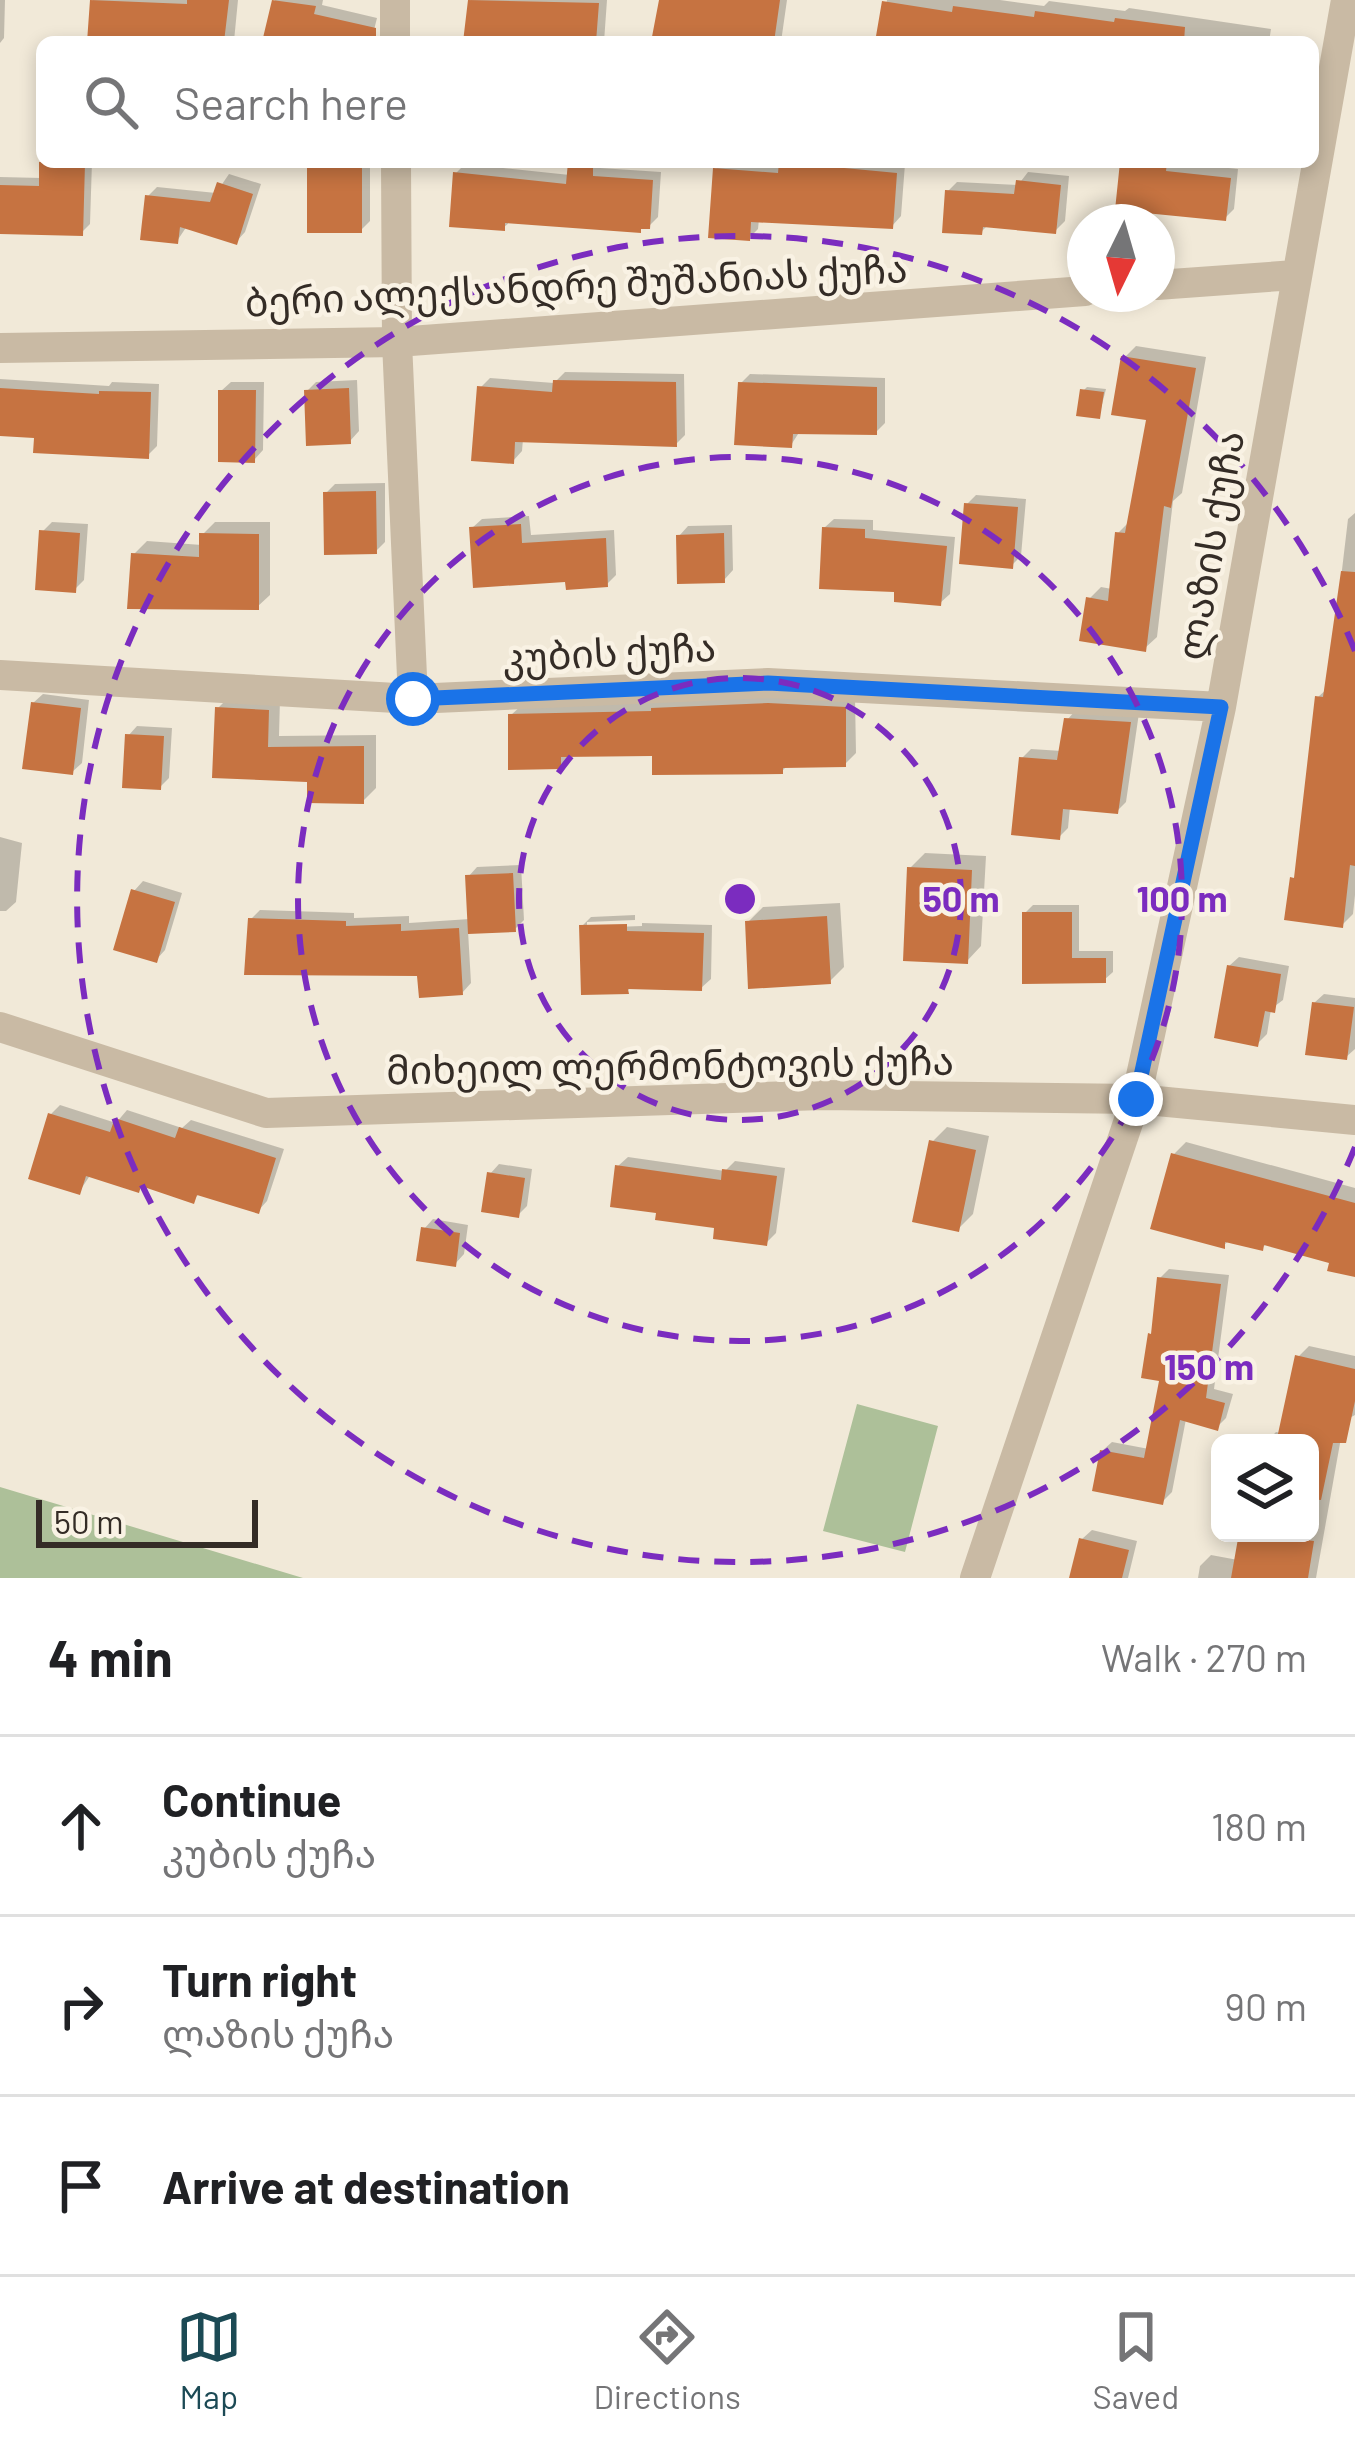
<!DOCTYPE html>
<html lang="en">
<head>
<meta charset="utf-8">
<style>
  body { margin:0; font-family:Barlow,"Noto Sans Georgian",sans-serif; background:#f2f2f2; color:#202124 }
  .controls { position:absolute; right:36px; bottom:36px; display:grid; overflow:hidden; border-radius:18px; box-shadow:0 6px 18px #0003 }
  .controls button { width:108px; height:108px; display:grid; place-items:center; padding:0; border:0; border-bottom:3px solid #e0e0e0; background:#fff; color:#202124; font:60px sans-serif }
  .compass { position:absolute; left:1067px; top:204px; width:108px; height:108px; border-radius:50%; background:#fff; box-shadow:0 6px 18px #0003; rotate:185deg }
  .scale { position:absolute; left:36px; bottom:30px; width:222px; box-sizing:border-box; padding-left:12px; border:6px solid #342c26; border-top:0; font-size:33px; line-height:42px; white-space:nowrap; color:#342c26; -webkit-text-stroke:9px #f9f2e4; paint-order:stroke }
  .stop { position:absolute; width:36px; height:36px; margin:-27px; border:9px solid #1a73e8; border-radius:50%; background:#fff }
  .stop.end { background:#1a73e8; border-color:#fff; box-shadow:0 3px 12px #0008 }
  .list { margin:0; padding:0; list-style:none }
  h2 { display:flex; justify-content:space-between; align-items:center; height:156px; margin:0; padding:0 48px; font-size:51px }
  h2 small { font-size:39px; font-weight:400; color:#757577 }
  .list li { display:grid; grid-template-columns:78px 1fr auto; gap:36px; align-items:center; box-sizing:border-box; height:180px; padding:0 48px; border-top:3px solid #e0e0e0 }
  .list b { display:block; font-size:45px; white-space:nowrap }
  .list p { margin:0; font-size:39px; white-space:nowrap; color:#757577 }
  .list em { font-size:39px; font-style:normal; color:#757577 }
  .icon { flex:none; width:66px; height:66px; fill:none; stroke:currentColor; stroke-width:2; stroke-linecap:round; stroke-linejoin:round }
  .map { position:relative; flex:none; width:1355px; height:1578px; overflow:hidden }
  .search { position:absolute; background:#fff; box-shadow:0 6px 18px #0003; left:36px; right:36px; top:36px; height:132px; display:flex; align-items:center; gap:30px; box-sizing:border-box; padding:0 42px; border-radius:18px; color:#757577; font-size:45px }
  .sheet { height:696px; background:#fff }
  nav { display:flex; justify-content:space-around; align-items:center; box-sizing:border-box; height:168px; border-top:3px solid #e0e0e0; background:#fff; font-size:33px; color:#757577 }
  nav a { display:grid; justify-items:center; gap:6px }
  nav .on { color:#1c4a55 }
  .map>svg:first-child { display:block }
  .grass { fill:#adc099 }
  .shadow { fill:#0003 }
  .building { fill:#c67341 }
  .lines { fill:none; stroke-linecap:round; stroke-linejoin:round }
  .minor { stroke:#c9baa4; stroke-width:30 }
  .route { stroke:#1a73e8; stroke-width:15 }
  .ring { fill:none; stroke:#7b2cbf; stroke-width:6; stroke-dasharray:21 15 }
  .labels { text-anchor:middle; dominant-baseline:central; stroke-width:9; stroke-linejoin:round; paint-order:stroke }
  .street-label { font-size:39px; fill:#342c26; stroke:#f9f2e4 }
  .centre { fill:#7b2cbf; stroke:#f9f2e4; stroke-width:6 }
  .ring-label { font-size:36px; text-anchor:middle; font-weight:bold; fill:#7b2cbf; stroke:#f9f2e4; stroke-width:9; stroke-linejoin:round; paint-order:stroke }
</style>
</head>
<body>
<div class="map">
<svg width="1355" height="1578" viewBox="0 0 1355 1578">
  <rect width="100%" height="100%" fill="#f1e9d8"/>
  <!-- grass -->
  <path class="grass" d="M857 1404 938 1426 905 1552 823 1531Z
    M0 1487 303 1578H0Z"/>
  <!-- shadow -->
  <path class="shadow" d="M0 0H5L4 38 0 43Z
    M93 0H238L234 41 90 42Z
    M275 0H323L322 5 377 18 371 42H265Z
    M471 0H607L604 42H466Z
    M662 0H787L781 42H684Z
    M887 0H1000L1044 6 1049 1 1125 11 1129 8 1271 29 1269 42H878Z
    M43 162H92L90 224 81 233 0 231V177L42 178Z
    M316 162H370V221L361 230 310 168Z
    M571 162H600V168L661 172 658 217 649 226 511 221 503 228 456 173 465 164 570 175Z
    M723 162 905 164 901 216 892 226 759 219 758 229 749 238 716 169Z
    M1123 162H1174L1238 169 1234 209 1225 218Z
    M1028 172 1069 176 1065 221 1055 231 989 224 981 232 948 191 957 182 1018 185Z
    M229 174 261 184 245 232 236 242 187 226 177 241 148 196 157 187 216 193Z
    M1136 346 1206 357 1182 493 1173 501 1157 637 1145 648 1089 599 1101 587 1112 589 1118 533 1131 520 1149 418 1124 358Z
    M565 372 684 374 685 435 676 444 523 439 522 451 513 461 480 388 490 378 554 383Z
    M750 374 885 378V423L876 432 800 431 791 445 740 384Z
    M0 379 109 386 112 382 159 384 157 446 148 455 37 436 0 433Z
    M357 380 359 431 350 441 307 391 316 382Z
    M231 382H264L263 450 254 460 221 391Z
    M1087 387 1106 389 1099 416 1083 391Z
    M385 483V542L376 551 326 493 335 484Z
    M976 495 1026 499 1021 556 1012 565 967 504Z
    M1355 513V895L1353 914 1342 925 1293 879 1298 874 1318 697 1328 688 1348 519Z
    M529 516 531 535 614 530 616 575 607 584 568 579 472 528 482 519Z
    M834 519 873 520V530L955 537 950 594 940 603 898 589 824 528Z
    M52 522 88 524 84 580 74 590 42 532Z
    M215 522H270V595L257 607 134 554 147 541 202 545V535Z
    M732 525 733 570 724 580 679 536 688 526Z
    M43 694 89 700 82 763 72 772 33 703Z
    M230 696 280 699 279 736 376 735V788L363 801 310 780 216 776 218 708Z
    M855 697 856 753 845 764 788 765 782 771 655 753 572 754 560 766 511 715 522 705 665 698Z
    M1076 710 1139 713 1126 802 1117 811 1070 807 1068 828 1059 837 1022 758 1031 749 1062 751 1067 720Z
    M137 726 172 728 169 778 160 787 128 736Z
    M0 837 22 843 16 902 6 911H0Z
    M925 853 986 856 981 946 967 961 910 868Z
    M521 865 524 920 515 929 468 931 471 983 462 993 420 973 251 919 260 910 354 913V918L409 916V923L470 919 468 877 477 867Z
    M143 881 182 893 165 950 156 960 134 891Z
    M840 903 844 967 829 982 748 922 763 907Z
    M1033 905H1079V951H1113V972L1104 980 1025 981V913Z
    M635 915V920L587 922V928L642 926V923L712 925 711 979 701 988 633 986 627 991 582 926 591 917Z
    M1239 957 1289 966 1283 1000 1271 1009 1267 1034 1257 1044 1229 966Z
    M1324 994 1355 998V1049L1346 1057 1314 1003Z
    M60 1105 116 1123 127 1110 182 1128 191 1120 284 1149 267 1201 258 1211 200 1193 193 1200 145 1183 138 1190 91 1174 79 1192 51 1114Z
    M947 1127 989 1136 973 1214 958 1229 932 1142Z
    M1186 1142 1355 1188V1275L1332 1261 1267 1243 1262 1248 1230 1240 1224 1245 1173 1155Z
    M628 1157 725 1171 735 1161 785 1168 776 1233 766 1243 660 1211 618 1166Z
    M499 1164 532 1169 527 1206 518 1215 490 1174Z
    M433 1219 468 1225 464 1254 455 1264 424 1229Z
    M1169 1269 1229 1275 1214 1389 1233 1394 1226 1418 1217 1427 1186 1419 1172 1492 1162 1502 1102 1451 1112 1442 1149 1449 1162 1378 1154 1331 1160 1278Z
    M1309 1346 1355 1356V1415L1344 1421 1316 1578H1198L1200 1566 1211 1555 1238 1560 1244 1533H1310V1443H1265L1276 1432 1281 1433 1298 1357Z
    M1092 1530 1137 1541 1128 1578H1075L1082 1539Z"/>
  <!-- building -->
  <path class="building" d="M90 0 187 4V0H229L224 42H87Z
    M272 0 316 6 314 14 376 28V42H262Z
    M468 0 599 3 596 42H463Z
    M659 0H780L774 42H651Z
    M882 1 952 12 953 6 1034 17 1035 11 1114 22 1115 18 1185 27 1184 42H875Z
    M39 162 85 163 83 236 0 234V185L39 186Z
    M568 162H593V176L653 180 650 229H641V233L505 223V231L449 227 453 172 566 184Z
    M779 162H823V166L897 173 893 229 751 222 750 241 708 238 713 168 778 173Z
    M1120 162H1167L1166 171 1231 178 1226 221 1115 210Z
    M307 167H362V233H307Z
    M1016 180 1061 185 1056 234 983 227 982 235 942 233 945 190 1014 194Z
    M217 182 253 194 237 245 180 227 178 244 140 240 145 195 210 202Z
    M1121 356 1196 368 1171 508 1164 506 1146 652 1079 641 1086 597 1108 601 1115 532 1125 533 1146 420 1111 415Z
    M553 380 676 382 677 447 515 442 514 464 471 461 477 386 552 392Z
    M738 382 877 387V435L793 434 792 448 734 445Z
    M0 388 99 394V391L151 392 149 459 33 453 34 438 0 436Z
    M349 388 351 444 306 446 304 390Z
    M1080 389 1104 392 1100 419 1076 416Z
    M218 390H256L255 463 218 462Z
    M376 491 377 554 324 555 323 492Z
    M964 503 1018 507 1013 569 959 564Z
    M521 524 522 543 606 538 608 587 566 590 565 582 473 588 469 527Z
    M822 527 865 529V538L947 546 941 606 894 602V592L819 589Z
    M39 530 80 533 76 593 35 590Z
    M199 533 259 534V610L127 609 131 553 199 557Z
    M724 533 725 583 677 584 676 535Z
    M1341 571 1355 572V866L1350 865 1343 928 1284 920 1290 877 1294 878 1315 696 1323 697Z
    M31 702 81 708 73 775 22 769Z
    M768 703 846 707V767L783 768V774L652 775V756L561 757V769L508 770V714L651 711V708Z
    M215 707 269 710 268 747 364 746V804L307 803V782L212 778Z
    M1064 718 1131 722 1118 814 1063 809 1060 840 1011 835 1019 757 1057 760Z
    M125 734 164 736 161 790 122 788Z
    M907 867 972 870 968 964 903 961Z
    M513 873 516 932 468 934 465 875Z
    M131 889 175 902 157 963 113 950Z
    M1022 912H1072V958H1106V983L1022 984Z
    M827 916 831 984 748 989 745 921Z
    M248 918 346 921V926L401 924V931L459 928 463 995 419 998 417 976 244 975Z
    M627 924V931L704 933 702 991 628 989 629 994 581 995 579 925Z
    M1227 965 1281 974 1275 1013 1265 1011 1258 1047 1214 1038Z
    M1312 1002 1354 1007 1347 1060 1305 1055Z
    M48 1113 110 1132 115 1118 175 1138 179 1127 276 1158 259 1214 197 1195 194 1204 141 1186 139 1193 86 1176 80 1195 28 1179Z
    M929 1140 976 1150 959 1232 912 1222Z
    M1171 1153 1355 1203V1277L1327 1271 1329 1263 1264 1245 1263 1251 1225 1242V1249L1150 1229Z
    M615 1165 721 1180 722 1169 777 1176 767 1246 713 1239 714 1228 655 1220 656 1213 610 1207Z
    M487 1172 525 1178 519 1218 481 1212Z
    M421 1227 460 1233 456 1267 416 1261Z
    M1157 1277 1221 1284 1206 1398 1225 1403 1218 1431 1180 1420 1163 1505 1092 1491 1100 1450 1144 1458 1159 1381 1141 1378 1148 1333 1151 1334Z
    M1295 1355 1355 1369V1401L1346 1443H1333L1321 1500 1310 1499V1443H1276Z
    M1239 1533 1314 1541 1308 1578H1231Z
    M1079 1538 1129 1550 1122 1578H1069Z"/>
  <g class="lines">
    <!-- minor -->
    <path class="minor" d="M395 0V42
      M396 162 397 342 413 699
      M1157 285 1295 275
      M0 348 397 342 1085 291
      M0 675 413 699 768 683 1221 707
      M0 1027 266 1113 822 1095 1136 1099 1355 1120
      M975 1578 1136 1099 1221 707 1346 0"/>
  </g>
  <g class="lines">
    <!-- route -->
    <path class="route" d="M413 699 768 683 1221 707 1136 1099"/>
  </g>
  <!-- distance rings -->
  <g class="ring">
    <circle cx="740" cy="899" r="221"/>
    <circle cx="740" cy="899" r="442"/>
    <path d="M1355 1147A663 663 0 1 1 1355 651"/>
  </g>
  <g class="labels">
    <!-- street labels -->
    <g class="street-label">
      <text transform="translate(576 284) rotate(-3)">ბერი ალექსანდრე შუშანიას ქუჩა</text>
      <text transform="translate(1209 545) rotate(-80)">ლაზის ქუჩა</text>
      <text transform="translate(609 651) rotate(-3)">კუბის ქუჩა</text>
      <text transform="translate(670 1064) rotate(-1)">მიხეილ ლერმონტოვის ქუჩა</text>
    </g>
  </g>
  <circle cx="740" cy="899" r="18" class="centre"/>
  <g class="ring-label">
    <text x="961" y="912">50 m</text>
    <text x="1182" y="912">100 m</text>
    <text x="1209" y="1380">150 m</text>
  </g>
</svg>
<div class="controls">
<button><svg class="icon" aria-label="layers" viewBox="0 0 24 24"><path d="M12 4l9 5-9 5-9-5zM3 14l9 5 9-5"/></svg></button>
</div>
<svg class="compass" viewBox="-18 -18 36 36"><path d="M0-13l5 13h-10z" fill="#e53935"/><path d="M0 13l5-13h-10z" fill="#757577"/></svg>
<div class="scale">50 m</div>
<div class="stop" style="left:413px;top:699px"></div>
<div class="stop end" style="left:1136px;top:1099px"></div>
<div class="search"><svg class="icon" aria-label="search" viewBox="0 0 24 24"><circle cx="10" cy="10" r="6"/><path d="M15 15l6 6"/></svg>Search here</div>
</div>
<section class="sheet">
<h2>4 min<small>Walk · 270 m</small></h2>
<ul class="list">
<li><svg class="icon" aria-label="ahead" viewBox="0 0 24 24"><path d="M12 20V5M6 11l6-6 6 6"/></svg><div><b>Continue</b><p>კუბის ქუჩა</p></div><em>180 m</em></li>
<li><svg class="icon" aria-label="right" viewBox="0 0 24 24"><path d="M7 20v-9h11M14 6l5 5-5 5"/></svg><div><b>Turn right</b><p>ლაზის ქუჩა</p></div><em>90 m</em></li>
<li><svg class="icon" aria-label="arrive" viewBox="0 0 24 24"><path d="M6 21V4h12l-3 4 3 4H6"/></svg><div><b>Arrive at destination</b></div></li>
</ul>
</section>
<nav>
<a class="on"><svg class="icon" aria-label="map" viewBox="0 0 24 24"><path d="M3 6l6-2 6 2 6-2v14l-6 2-6-2-6 2zM9 4v14M15 6v14"/></svg>Map</a>
<a><svg class="icon" aria-label="directions" viewBox="0 0 24 24"><path d="M12 3l9 9-9 9-9-9zM9 14v-3h6M13 9l2 2-2 2"/></svg>Directions</a>
<a><svg class="icon" aria-label="saved" viewBox="0 0 24 24"><path d="M7 4h10v16l-5-4-5 4z"/></svg>Saved</a>
</nav>
</body>
</html>
